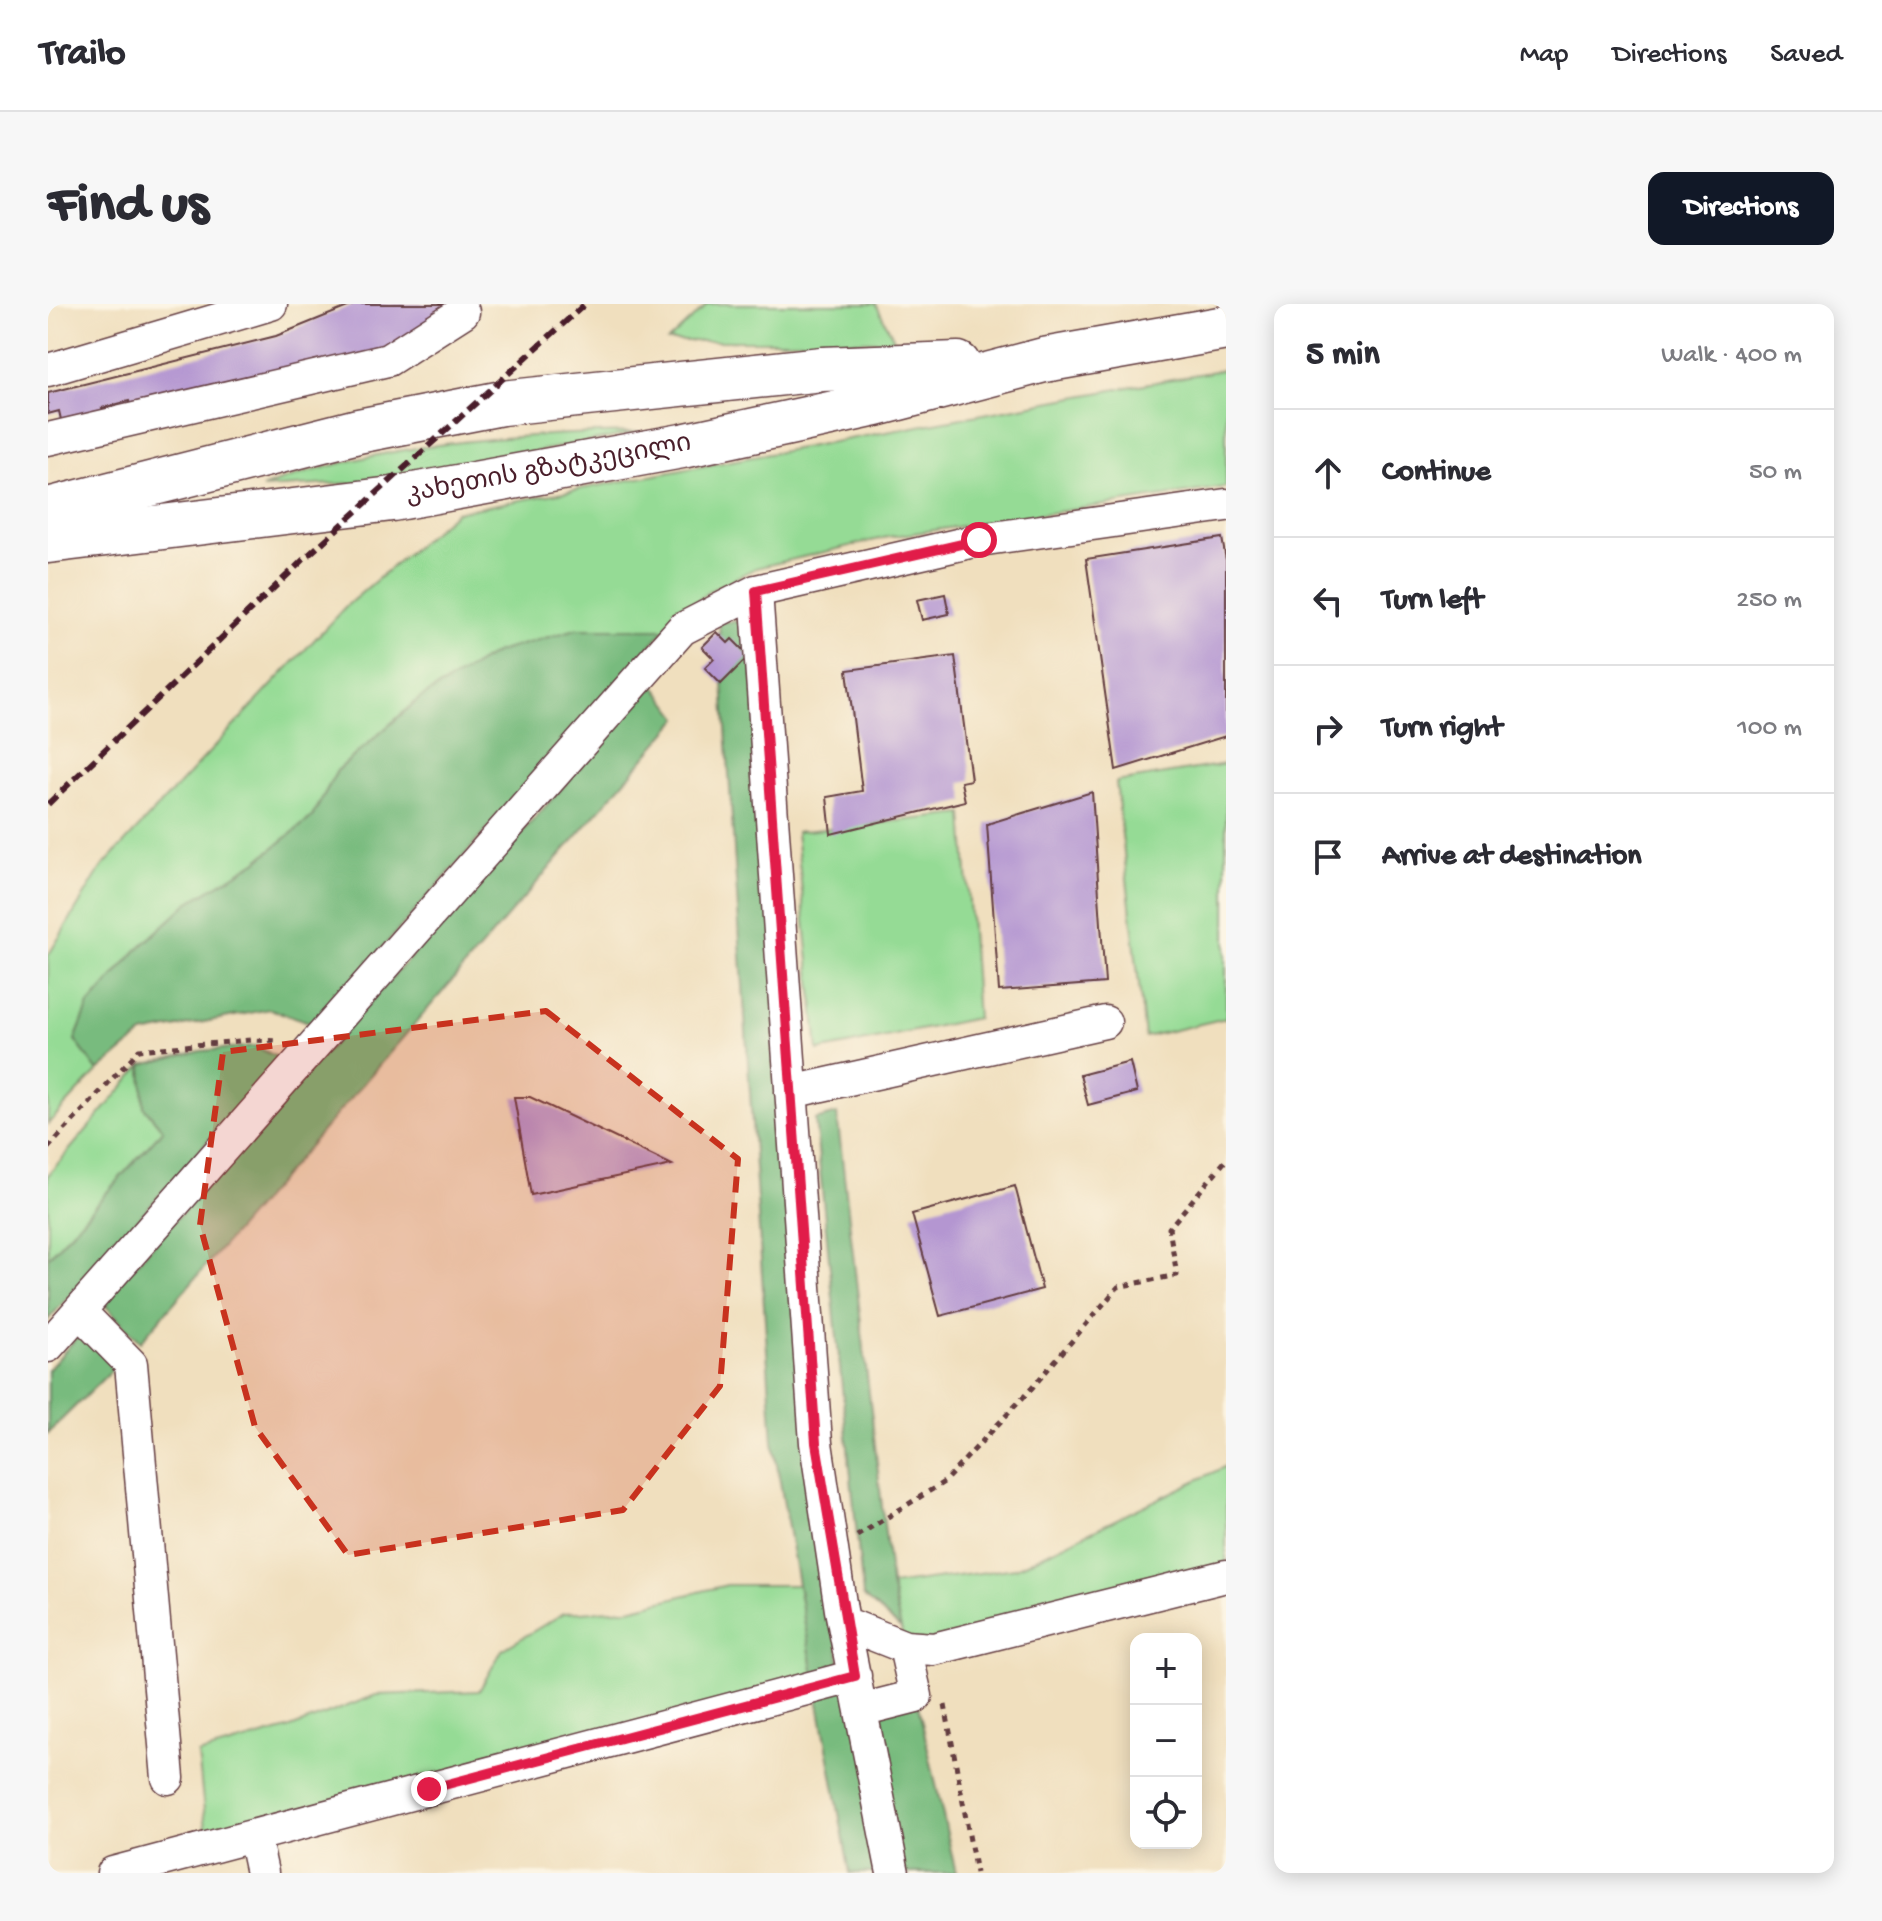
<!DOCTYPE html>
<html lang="en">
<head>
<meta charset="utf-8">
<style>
  body { margin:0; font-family:"Gochi Hand","Noto Sans Georgian",sans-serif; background:#f7f7f7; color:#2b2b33 }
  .controls { position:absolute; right:24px; bottom:24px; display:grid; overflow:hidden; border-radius:16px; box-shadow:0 4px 20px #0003 }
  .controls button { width:72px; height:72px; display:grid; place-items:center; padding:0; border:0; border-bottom:2px solid #e1e1e2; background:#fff; color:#2b2b33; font:40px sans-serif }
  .stop { position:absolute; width:24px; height:24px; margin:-18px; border:6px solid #e11d48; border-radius:50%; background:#fff }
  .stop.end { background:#e11d48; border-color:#fff; box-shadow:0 2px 8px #0008 }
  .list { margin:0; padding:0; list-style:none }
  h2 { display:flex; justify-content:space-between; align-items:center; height:104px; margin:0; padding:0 32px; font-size:34px }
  h2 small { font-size:26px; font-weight:400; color:#7c7c81 }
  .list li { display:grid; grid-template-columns:52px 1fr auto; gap:24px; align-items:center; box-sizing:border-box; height:128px; padding:0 32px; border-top:2px solid #e1e1e2 }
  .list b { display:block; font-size:30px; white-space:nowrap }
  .list em { font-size:26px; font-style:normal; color:#7c7c81 }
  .icon { flex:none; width:44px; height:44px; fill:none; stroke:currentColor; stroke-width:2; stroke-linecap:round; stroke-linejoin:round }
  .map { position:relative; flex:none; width:1178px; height:1569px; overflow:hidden; border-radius:16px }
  header { display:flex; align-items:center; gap:48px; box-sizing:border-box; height:112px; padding:0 40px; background:#fff; border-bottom:2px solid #e1e1e2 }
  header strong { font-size:38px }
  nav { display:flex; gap:44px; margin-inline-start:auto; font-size:28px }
  .intro { display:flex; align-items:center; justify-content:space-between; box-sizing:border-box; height:192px; padding:0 48px }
  h1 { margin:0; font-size:56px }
  .button { padding:20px 36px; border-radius:16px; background:#111827; color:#fff; font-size:28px; font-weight:700 }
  main { display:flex; gap:48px; padding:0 48px }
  aside { flex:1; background:#fff; border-radius:16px; box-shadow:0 4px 20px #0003 }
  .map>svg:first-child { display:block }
  .green { fill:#95db95; stroke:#707d60; stroke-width:2 }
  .forest { fill:#78bb7e; stroke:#616d54; stroke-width:2 }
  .building { fill:#b496d1 }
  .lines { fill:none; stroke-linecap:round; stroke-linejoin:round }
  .minor-casing { stroke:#633c41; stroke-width:35 }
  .highway-casing { stroke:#633c41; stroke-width:47 }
  .path { stroke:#633c41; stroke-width:5; stroke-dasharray:6 6; stroke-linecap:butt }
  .minor { stroke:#fff; stroke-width:32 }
  .highway { stroke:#fff; stroke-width:44 }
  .rail { stroke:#4a1f2b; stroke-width:6; stroke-dasharray:12 6; stroke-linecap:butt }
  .route { stroke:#e11d48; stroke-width:10 }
  .marked { fill:#c8321e; fill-opacity:0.2; stroke:#c8321e; stroke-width:6; stroke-dasharray:16 10; stroke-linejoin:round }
  .labels { text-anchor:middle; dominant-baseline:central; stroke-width:8; stroke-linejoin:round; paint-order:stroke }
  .street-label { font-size:26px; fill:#4a1f2b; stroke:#fcf5e5 }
</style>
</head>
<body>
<header>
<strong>Trailo</strong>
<nav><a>Map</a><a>Directions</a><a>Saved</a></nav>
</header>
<div class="intro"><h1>Find us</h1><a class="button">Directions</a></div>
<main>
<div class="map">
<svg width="1178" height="1569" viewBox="0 0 1178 1569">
  <rect width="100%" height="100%" fill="#fcf5e5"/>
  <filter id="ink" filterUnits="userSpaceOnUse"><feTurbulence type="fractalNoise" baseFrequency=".0125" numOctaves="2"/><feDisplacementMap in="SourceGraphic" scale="16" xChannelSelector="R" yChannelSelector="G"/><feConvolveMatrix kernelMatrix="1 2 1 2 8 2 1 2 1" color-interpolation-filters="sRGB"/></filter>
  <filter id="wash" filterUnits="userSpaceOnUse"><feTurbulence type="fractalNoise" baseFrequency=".006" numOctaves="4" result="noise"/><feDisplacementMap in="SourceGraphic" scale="32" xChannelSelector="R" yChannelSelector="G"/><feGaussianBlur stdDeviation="1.8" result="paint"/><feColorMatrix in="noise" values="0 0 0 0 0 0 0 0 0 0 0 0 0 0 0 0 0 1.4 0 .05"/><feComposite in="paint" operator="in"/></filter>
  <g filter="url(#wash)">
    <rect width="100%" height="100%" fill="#f0dfbe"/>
    <!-- green -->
    <path class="green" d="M660 0H828L847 37H620Z
      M1178 65V183L840 233 708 264 661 287 617 325 449 348 371 395 289 467 264 513 208 558 140 599 88 647 41 701 27 736 50 767 0 820V652L53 564 297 303 408 208Z
      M593 128 324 178 214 184C332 138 468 130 593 128Z
      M1178 460V714L1097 733 1068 478Z
      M915 510 929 714 770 747 748 528Z
      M94 761 96 803 115 826 0 954V871Z
      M1178 1162V1272L857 1343 843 1281 968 1264Z
      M679 1281H750L768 1383 160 1544 150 1450 240 1425 328 1391 431 1387 454 1346 516 1309 581 1305Z"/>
    <!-- forest -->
    <path class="forest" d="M700 317 792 1364 766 1371 725 1138 671 318Z
      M528 325H617L267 720 222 705 95 730 50 767 27 736 41 701 88 647 140 599 208 558 264 513 289 467 371 395 449 348Z
      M606 381 631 414 92 1038 54 998Z
      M207 742 233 755 0 1016V954L115 826 96 803 94 761 153 747Z
      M789 810 843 1281 853 1325 815 1292 767 816Z
      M36 1025 70 1060 0 1129V1066Z
      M807 1372 813 1406 868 1392 908 1569H802L768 1383Z"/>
    <g id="blocks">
      <!-- building -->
      <path class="building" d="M307 0H411L338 48 84 112 81 97 54 104 56 109 14 120 11 107 0 110V89L228 32Z
        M1174 234 1178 256V432L1068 466 1038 255Z
        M897 290 901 310 874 316 869 296Z
        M669 328 680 339 684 335 701 352 673 380 657 364 666 355 654 343Z
        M907 352 923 476 913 478 917 497 783 530 779 493 814 487 799 366Z
        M1044 488 1057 679 951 687 939 520Z
        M1082 758 1089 788 1040 801 1032 771Z
        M466 793H482L624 861 483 891Z
        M967 882 994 985 892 1012 864 910Z"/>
    </g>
  </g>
  <g filter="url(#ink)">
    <use href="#blocks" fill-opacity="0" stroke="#633c41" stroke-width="2"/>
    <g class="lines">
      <!-- minor casing -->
      <g class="minor-casing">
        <path id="minor" d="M0 66 223 0
          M0 135 340 56 415 8
          M708 287 768 1139 793 1306 845 1569
          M743 788 1057 718
          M32 1008 83 1060 120 1474
          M0 1042 634 325 708 287 931 236 1178 201
          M796 1319 857 1343
          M813 1406 868 1392 857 1343 886 1345 1178 1272
          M206 1532 214 1569
          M65 1569 807 1372"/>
      </g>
      <!-- highway casing -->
      <g class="highway-casing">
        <g id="highway">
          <path d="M0 206 310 127 454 99 774 65 910 60"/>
          <path id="s1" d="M0 237 344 195 634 142 828 100 996 56 1178 24"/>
        </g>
      </g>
      <!-- path -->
      <path class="path" d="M0 844 91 746 203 736 232 737
        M809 1232 896 1178 983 1085 1070 983 1129 971 1121 924 1178 856
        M897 1401 928 1569"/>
      <!-- minor -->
      <use href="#minor" class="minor"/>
      <!-- highway -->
      <use href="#highway" class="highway"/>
      <!-- rail -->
      <path class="rail" d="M0 500 254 257 537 0"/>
    </g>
  </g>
  <g class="lines" filter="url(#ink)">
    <!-- route -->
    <path class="route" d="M381 1485 807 1372 768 1139 708 287 931 236"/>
  </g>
  <!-- marked area -->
  <path class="marked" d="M498 707 690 855 672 1082 575 1206 300 1251 207 1123 152 921 175 748Z"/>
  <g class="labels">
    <!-- street labels -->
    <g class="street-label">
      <text stroke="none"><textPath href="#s1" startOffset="506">კახეთის გზატკეცილი</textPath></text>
    </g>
  </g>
</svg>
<div class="controls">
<button>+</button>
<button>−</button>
<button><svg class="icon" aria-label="locate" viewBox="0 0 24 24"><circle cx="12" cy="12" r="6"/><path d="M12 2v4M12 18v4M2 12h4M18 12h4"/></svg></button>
</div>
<div class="stop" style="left:931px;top:236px"></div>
<div class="stop end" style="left:381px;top:1485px"></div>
</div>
<aside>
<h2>5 min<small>Walk · 400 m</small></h2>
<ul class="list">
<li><svg class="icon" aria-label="ahead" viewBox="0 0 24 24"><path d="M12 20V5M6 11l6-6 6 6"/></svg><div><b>Continue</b></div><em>50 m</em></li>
<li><svg class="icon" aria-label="left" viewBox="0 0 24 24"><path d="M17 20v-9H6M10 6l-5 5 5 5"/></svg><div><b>Turn left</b></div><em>250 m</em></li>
<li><svg class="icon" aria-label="right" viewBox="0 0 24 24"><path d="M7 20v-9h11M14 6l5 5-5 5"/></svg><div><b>Turn right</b></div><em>100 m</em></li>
<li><svg class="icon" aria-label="arrive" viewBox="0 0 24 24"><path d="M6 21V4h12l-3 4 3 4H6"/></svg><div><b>Arrive at destination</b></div></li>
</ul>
</aside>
</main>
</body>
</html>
